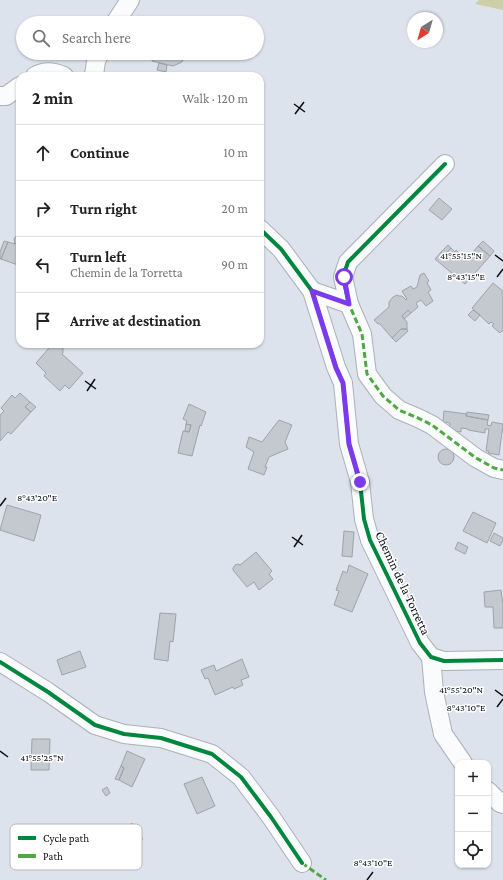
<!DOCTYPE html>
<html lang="en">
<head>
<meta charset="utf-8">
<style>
  body { margin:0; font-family:"Crimson Pro",serif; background:#f2f2f2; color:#222 }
  .controls { position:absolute; right:12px; bottom:12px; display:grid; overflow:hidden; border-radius:8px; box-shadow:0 1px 3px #0004 }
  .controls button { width:36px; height:36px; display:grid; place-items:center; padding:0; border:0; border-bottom:1px solid #e0e0e0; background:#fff; color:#222; font:20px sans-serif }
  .compass { position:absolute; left:407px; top:12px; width:36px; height:36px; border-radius:50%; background:#fff; box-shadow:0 1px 3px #0004; rotate:217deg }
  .stop { position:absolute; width:12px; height:12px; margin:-9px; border:3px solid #7c3aed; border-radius:50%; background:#fff }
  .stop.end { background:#7c3aed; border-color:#fff; box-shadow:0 1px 4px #0008 }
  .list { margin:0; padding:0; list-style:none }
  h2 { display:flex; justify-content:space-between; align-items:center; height:52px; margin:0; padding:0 16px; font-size:17px }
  h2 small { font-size:13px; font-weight:400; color:#767676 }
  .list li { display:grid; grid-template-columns:26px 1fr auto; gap:12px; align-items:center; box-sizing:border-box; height:56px; padding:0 16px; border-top:1px solid #e0e0e0 }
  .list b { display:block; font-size:15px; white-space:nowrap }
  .list p { margin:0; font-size:13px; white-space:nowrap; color:#767676 }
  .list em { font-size:13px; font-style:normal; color:#767676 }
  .icon { flex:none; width:22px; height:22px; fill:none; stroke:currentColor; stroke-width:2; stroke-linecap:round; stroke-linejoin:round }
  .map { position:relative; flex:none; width:503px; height:880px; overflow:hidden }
  .search { position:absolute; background:#fff; box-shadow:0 1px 3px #0004; left:16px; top:16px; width:248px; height:44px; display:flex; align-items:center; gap:10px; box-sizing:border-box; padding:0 14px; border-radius:22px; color:#767676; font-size:15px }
  .panel { position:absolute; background:#fff; box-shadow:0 1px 3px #0004; left:16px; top:72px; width:248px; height:276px; border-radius:12px }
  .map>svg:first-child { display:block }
  .green { fill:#cecea7 }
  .building { fill:#c4c9d0; stroke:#9ea2a9 }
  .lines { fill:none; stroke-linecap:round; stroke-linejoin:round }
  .minor-casing { stroke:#acb0b7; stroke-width:20 }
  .minor { stroke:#fafbfc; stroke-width:18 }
  .quiet { stroke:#50a842; stroke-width:3; stroke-dasharray:6 3; stroke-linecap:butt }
  .cycleway-casing { stroke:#fff; stroke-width:6 }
  .cycleway { stroke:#00873e; stroke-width:4 }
  .route { stroke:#7c3aed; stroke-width:5 }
  .ticks { fill:none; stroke:#0a0e13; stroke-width:1.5 }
  .labels { text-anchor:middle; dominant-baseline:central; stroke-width:3; stroke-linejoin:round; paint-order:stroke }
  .street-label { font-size:13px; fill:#0a0e13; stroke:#fff }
  .key { fill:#fff; stroke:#b6b7b8; stroke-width:1 }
  .key-label { font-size:11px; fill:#0a0e13 }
  .ticks-label { font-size:10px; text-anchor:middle; fill:#0a0e13; stroke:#fff; stroke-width:3; stroke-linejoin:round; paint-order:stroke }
</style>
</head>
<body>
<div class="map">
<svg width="503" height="880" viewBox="0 0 503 880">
  <rect width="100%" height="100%" fill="#dde3ec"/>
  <!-- green -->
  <path class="green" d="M479 0H503V10L475 4Z"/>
  <!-- building -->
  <path class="building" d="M154 53H161L174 56 175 53H185L182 62 173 66 152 61Z
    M159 63 167 65 166 72 157 70Z
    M439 198 452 209 442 220 429 210Z
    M18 234 20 235V239L15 244 14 239Z
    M20 239V259L18 265 1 259 8 242 15 244Z
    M4 241 8 242 1 259H0V252Z
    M483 241 494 251 490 256 478 246Z
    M448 245 451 248 444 255 441 252Z
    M478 246 490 256 469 280 464 275 460 280 435 259 441 252 444 255 451 248 455 252 456 250 460 254 459 255 466 261Z
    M424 273 429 281 427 283 431 290 428 292 433 301 426 306 421 300 416 303 418 307 411 313 408 310 402 316 407 322V329H401L392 338 380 324H378L374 320 389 307V302L393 297 397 295 399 296H402L406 300 407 299 402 291 411 286 413 289 417 287 420 275Z
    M464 275 469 280 465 284 460 280Z
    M493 283 503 291V330L500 333 492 326 494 324 491 322 489 324 472 308Z
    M408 310 411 313 404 319 402 316Z
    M473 310 480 315 475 321 468 315Z
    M401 329H407L408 331 396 342 392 338Z
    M50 344H61L63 346V353L62 354 83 373 69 389 65 385 60 391 44 376 46 373 36 363 49 348 48 347Z
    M20 393 30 402 25 407 31 412 11 434 8 432 0 441V415L4 411 1 408 12 395 15 398Z
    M30 402 36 407 31 412 25 407Z
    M189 404 206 412 201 426 200 425 192 456 178 453 183 431 189 432 191 425 186 424 187 421 183 419Z
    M444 411 467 414 466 416 488 420 487 425 491 426 492 422 503 424 499 455 488 453 489 451H486L489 429H485V433L468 430V429L461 428V432L449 430 450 423 443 422Z
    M467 412 489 415 488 420 466 416Z
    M279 420 292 425 285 442 288 449 269 457 265 467H267L264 475 248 469 254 452 246 447 249 437 262 442Z
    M186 424 191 425 189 432 185 431Z
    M438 457a8 8 0 1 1 16 0a8 8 0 1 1-16 0Z
    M7 505 41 515 34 541 0 530Z
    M473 512 496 523 487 543 463 531Z
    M344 531 354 532 352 557 342 556Z
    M494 533 503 538V540L500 546 490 541Z
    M458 542 468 547 465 554 455 549Z
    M256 552 272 571 269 574 273 579 259 590 254 582 247 587 233 570V568L235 565 238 564 240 565Z
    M349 565 368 574 352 612 334 605 339 591 336 590 343 571 347 573Z
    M501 590 503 605V628H494L493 607H485L484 592Z
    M160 613 176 614 173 642 170 641 168 661 154 659Z
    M80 651 86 667 62 675 57 660Z
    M242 659 249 677 241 680 243 685 234 689 233 687 215 695 208 678 205 679 201 670 214 665 216 671Z
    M32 739H50L49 770H31Z
    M127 751 145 759 132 787 119 780 124 768 121 766Z
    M121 766 124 768 119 780 115 779Z
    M202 777 215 806 197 814 184 784Z
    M107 787 110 793 106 796 102 790Z
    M132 823 143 839 128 850 116 835Z"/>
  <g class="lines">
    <!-- minor casing -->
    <g class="minor-casing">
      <path id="minor" d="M115 23 130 0
        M35 76C46 70 54 72 64 76
        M93 76 94 75 96 61 100 53
        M0 96H6L20 86
        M260 229 281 249 312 291 336 367 343 383 349 444 360 482 364 519 370 540 420 643 431 657 444 661 503 660
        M312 291 349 304 362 334 367 374 383 396 399 410 418 418 432 425 476 458 494 468 503 470
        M349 304 343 277 348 262 445 164
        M431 657 434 692 443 734 463 763
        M0 662 48 692 95 725 124 734 161 738 212 754 241 777 271 817 302 863
        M488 791 500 803 503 804"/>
    </g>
    <!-- minor -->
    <use href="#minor" class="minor"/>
    <!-- quiet -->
    <path class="quiet" d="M312 291 349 304 362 334 367 374 383 396 399 410 418 418 432 425 476 458 494 468 503 470
      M302 863 326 880"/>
    <!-- cycleway casing -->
    <g class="cycleway-casing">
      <path id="cycleway" d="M260 229 281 249 312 291 336 367 343 383 349 444 360 482 364 519 370 540 420 643 431 657 444 661 503 660
        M349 304 343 277 348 262 445 164
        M0 662 48 692 95 725 124 734 161 738 212 754 241 777 271 817 302 863"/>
    </g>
    <!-- cycleway -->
    <use href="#cycleway" class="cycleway"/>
  </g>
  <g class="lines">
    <!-- route -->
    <path class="route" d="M344 277 349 304 312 291 336 368 343 383 349 444 360 482"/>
  </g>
  <!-- ticks -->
  <path class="ticks" d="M294 104 305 112M295 114 304 102M495 255 503 261M497 277 503 269M85 381 96 389M87 391 95 379M0 506 6 498M292 537 303 545M294 547 302 535M495 690 503 696M497 707 503 699M0 751 8 757M367 880 373 872"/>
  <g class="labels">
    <!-- street labels -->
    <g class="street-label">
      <text transform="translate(403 583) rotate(65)">Chemin de la Torretta</text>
    </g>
  </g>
  <!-- legend -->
  <rect x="10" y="824" width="132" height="46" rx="6" class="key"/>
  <rect x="18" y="836" width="18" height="4" fill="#00873e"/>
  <rect x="18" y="854" width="18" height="4" fill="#50a842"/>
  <g class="key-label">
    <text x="43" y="842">Cycle path</text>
    <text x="43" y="860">Path</text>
  </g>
  <g class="ticks-label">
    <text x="461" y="259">41°55'15"N</text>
    <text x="466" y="280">8°43'15"E</text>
    <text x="37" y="501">8°43'20"E</text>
    <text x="461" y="693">41°55'20"N</text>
    <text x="466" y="711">8°43'10"E</text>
    <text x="42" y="761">41°55'25"N</text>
    <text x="373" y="866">8°43'10"E</text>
  </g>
</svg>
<div class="controls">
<button>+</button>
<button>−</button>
<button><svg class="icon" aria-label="locate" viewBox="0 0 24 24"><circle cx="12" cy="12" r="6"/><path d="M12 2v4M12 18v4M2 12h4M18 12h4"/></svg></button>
</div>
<svg class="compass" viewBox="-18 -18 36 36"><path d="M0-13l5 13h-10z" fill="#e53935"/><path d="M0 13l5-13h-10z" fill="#767676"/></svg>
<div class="stop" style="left:344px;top:277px"></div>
<div class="stop end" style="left:360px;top:482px"></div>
<div class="search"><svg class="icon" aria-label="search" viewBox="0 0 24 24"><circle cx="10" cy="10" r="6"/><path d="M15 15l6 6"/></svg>Search here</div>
<section class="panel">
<h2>2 min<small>Walk · 120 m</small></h2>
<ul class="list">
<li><svg class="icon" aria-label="ahead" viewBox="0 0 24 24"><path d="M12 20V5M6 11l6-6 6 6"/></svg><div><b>Continue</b></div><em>10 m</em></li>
<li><svg class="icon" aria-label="right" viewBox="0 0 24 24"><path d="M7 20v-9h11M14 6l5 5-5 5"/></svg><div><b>Turn right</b></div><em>20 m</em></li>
<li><svg class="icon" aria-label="left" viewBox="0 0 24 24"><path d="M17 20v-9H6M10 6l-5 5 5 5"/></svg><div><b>Turn left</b><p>Chemin de la Torretta</p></div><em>90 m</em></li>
<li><svg class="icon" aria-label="arrive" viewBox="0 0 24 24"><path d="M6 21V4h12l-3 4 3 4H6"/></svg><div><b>Arrive at destination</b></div></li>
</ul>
</section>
</div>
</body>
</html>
